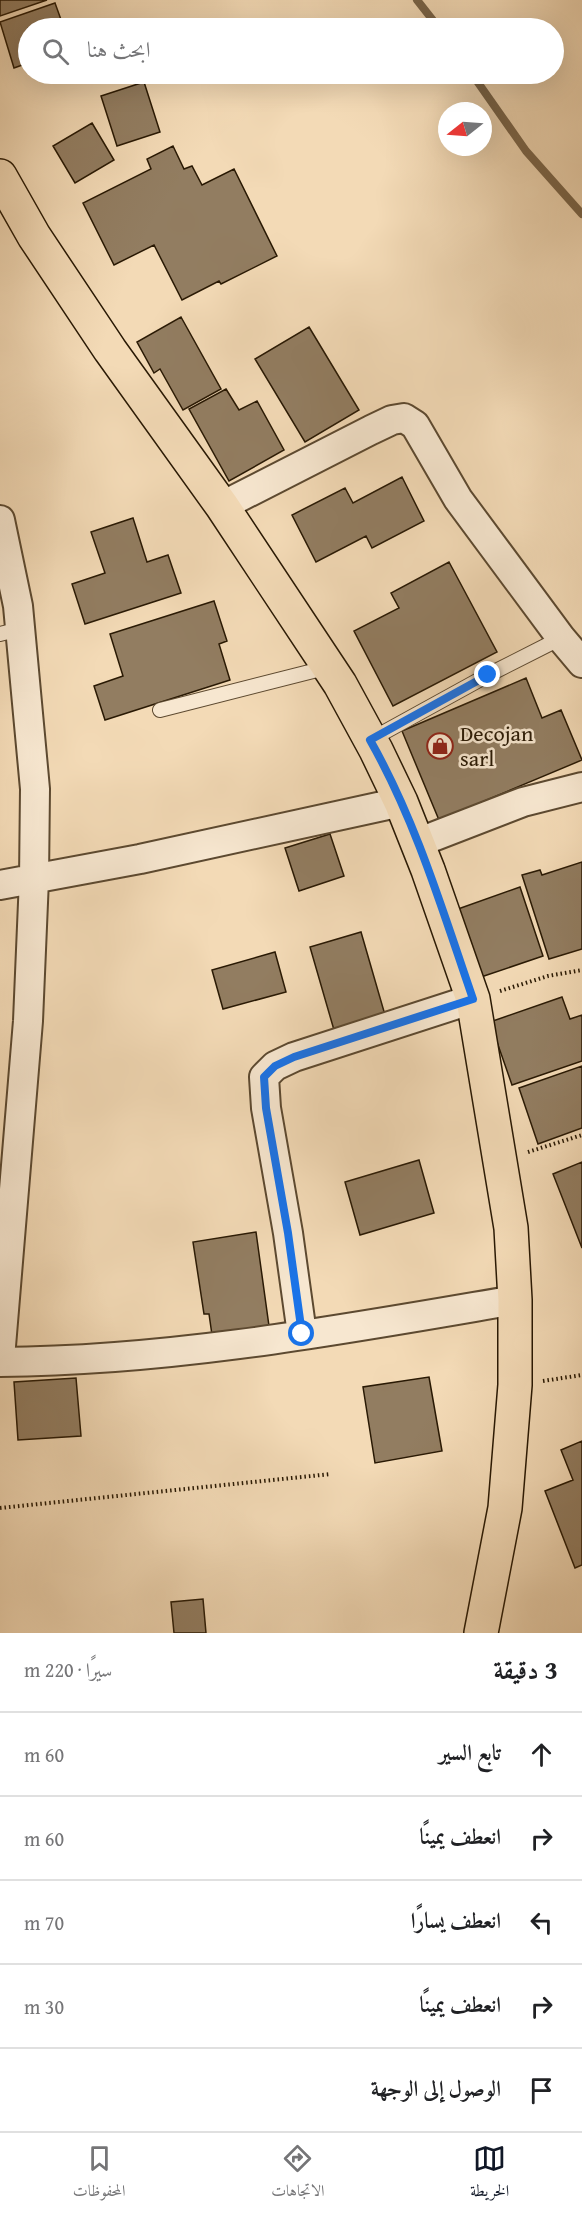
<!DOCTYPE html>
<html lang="ar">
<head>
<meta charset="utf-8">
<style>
  body { margin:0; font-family:"Gentium Book Plus",Amiri,serif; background:#f6f6f6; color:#202124; direction:rtl }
  .compass { position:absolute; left:438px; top:102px; width:54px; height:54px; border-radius:50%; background:#fff; box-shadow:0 6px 24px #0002; rotate:253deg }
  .stop { position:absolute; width:18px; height:18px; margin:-14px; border:4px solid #1a73e8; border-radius:50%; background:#fff }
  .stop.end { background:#1a73e8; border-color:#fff; box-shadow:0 2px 6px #0008 }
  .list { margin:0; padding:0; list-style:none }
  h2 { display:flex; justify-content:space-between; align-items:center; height:78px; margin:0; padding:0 24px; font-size:26px }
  h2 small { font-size:20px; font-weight:400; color:#757577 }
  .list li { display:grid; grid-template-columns:39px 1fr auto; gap:18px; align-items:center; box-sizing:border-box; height:84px; padding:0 24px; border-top:2px solid #e0e0e0 }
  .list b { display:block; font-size:22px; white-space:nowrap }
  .list em { font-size:20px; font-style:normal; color:#757577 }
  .icon { flex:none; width:33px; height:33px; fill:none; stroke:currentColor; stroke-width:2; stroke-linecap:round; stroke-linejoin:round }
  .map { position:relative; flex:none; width:582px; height:1633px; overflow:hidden; direction:ltr }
  .search { position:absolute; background:#fff; box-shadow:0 6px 24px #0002; left:18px; right:18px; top:18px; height:66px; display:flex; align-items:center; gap:15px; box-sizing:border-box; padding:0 21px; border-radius:33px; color:#757577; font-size:22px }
  .sheet { height:498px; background:#fff }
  nav { display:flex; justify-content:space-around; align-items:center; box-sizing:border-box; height:84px; border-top:2px solid #e0e0e0; background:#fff; font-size:16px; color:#757577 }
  nav a { display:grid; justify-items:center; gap:3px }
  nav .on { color:#111827 }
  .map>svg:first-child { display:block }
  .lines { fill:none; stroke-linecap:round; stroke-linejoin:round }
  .stream { stroke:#79654a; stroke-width:8 }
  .building { fill:#927d61; stroke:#291904; stroke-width:1.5 }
  .lane-casing { stroke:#5c4930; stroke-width:16 }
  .street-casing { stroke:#5c4930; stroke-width:32 }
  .primary-casing { stroke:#291904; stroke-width:36 }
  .path { stroke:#291904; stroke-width:4; stroke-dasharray:1.5 3; stroke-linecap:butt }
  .lane { stroke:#f7e7d0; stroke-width:14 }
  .street { stroke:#f7e7d0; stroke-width:28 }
  .primary { stroke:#f3dab6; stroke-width:33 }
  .route { stroke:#1a73e8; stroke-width:8 }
  .labels { text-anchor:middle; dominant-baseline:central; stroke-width:5; stroke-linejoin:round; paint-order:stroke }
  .poi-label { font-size:22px; fill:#291904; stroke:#f7e7d0; text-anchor:start }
</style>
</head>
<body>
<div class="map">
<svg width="582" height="1633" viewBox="0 0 582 1633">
  <rect width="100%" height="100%" fill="#f3dab6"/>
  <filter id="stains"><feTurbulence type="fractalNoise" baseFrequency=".00333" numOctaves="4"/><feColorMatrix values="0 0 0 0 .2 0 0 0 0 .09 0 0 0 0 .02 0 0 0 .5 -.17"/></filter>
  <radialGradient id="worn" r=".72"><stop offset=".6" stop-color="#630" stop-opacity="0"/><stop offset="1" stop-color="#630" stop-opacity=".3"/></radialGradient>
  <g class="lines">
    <!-- stream -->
    <path class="stream" d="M417 0 439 28
      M472 74 526 151 582 214"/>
  </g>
  <!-- building -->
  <path class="building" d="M0 0H47L0 16Z
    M55 3 64 28H28V63L14 68 0 22Z
    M144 82 160 132 117 146 101 96Z
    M92 123 114 160 75 183 53 146Z
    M173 146 184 169 192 166 202 185 234 169 277 256 221 284 219 281 182 300 154 245 114 265 83 203 151 169 147 159Z
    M181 317 221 389 183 410 160 369 154 373 137 342Z
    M309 327 359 410 305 442 255 359Z
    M226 389 239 410 257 401 284 450 229 481 189 409Z
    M402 477 424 521 372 548 366 536 316 562 292 515 345 488 353 503Z
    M133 518 147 562 168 555 181 593 85 624 72 584 105 573 91 532Z
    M449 562 497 652 393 706 354 631 399 608 391 593Z
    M214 601 227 641 219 644 230 680 105 720 94 686 123 676 110 634Z
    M526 678 542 718 561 710 582 760 439 820 402 731Z
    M330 834 344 876 299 891 285 848Z
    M582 862V949L549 959 522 875 540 870 542 875Z
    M520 887 543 956 481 977 458 909Z
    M361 932 385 1015 334 1030 310 947Z
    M275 952 286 992 223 1009 212 970Z
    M562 997 570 1019 582 1015V1061L512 1085 490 1022Z
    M582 1066V1128L538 1144 519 1088Z
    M419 1160 434 1213 360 1235 345 1182Z
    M582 1162V1248L553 1174Z
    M256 1232 269 1326 212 1335 209 1314H204L193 1242Z
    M429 1377 442 1451 375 1463 363 1387Z
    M76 1378 81 1436 18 1440 14 1382Z
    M582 1441V1565L575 1568 545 1491 573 1480 561 1450Z
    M203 1599 206 1633H174L171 1602Z"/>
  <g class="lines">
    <!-- lane casing -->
    <g class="lane-casing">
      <path id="lane" d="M0 634 20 629
        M160 710 329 667
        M370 740 488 675 561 638"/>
    </g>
    <!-- street casing -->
    <g class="street-casing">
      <path id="street" d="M222 506 371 430 392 420 404 418 415 425 458 499 561 638 582 663
        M0 520 18 606 35 789 34 879 28 1021 0 1358
        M417 843 523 802 582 787
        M0 885 140 859 401 802
        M302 1334 288 1233 266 1108 264 1077 275 1066 294 1057 473 999
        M0 1362C173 1361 345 1329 515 1300"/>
    </g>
    <!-- primary casing -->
    <g class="primary-casing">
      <path id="primary" d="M0 176 34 236 110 350 222 506 340 684 376 750 401 802 428 870 473 999 511 1228 515 1300V1385L505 1508 481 1633"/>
    </g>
    <!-- path -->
    <path class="path" d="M500 991 548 976 582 970
      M528 1152 582 1135
      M543 1381 582 1375
      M0 1508 331 1474"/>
    <!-- lane -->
    <use href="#lane" class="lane"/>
    <!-- street -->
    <use href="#street" class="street"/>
    <!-- primary -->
    <use href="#primary" class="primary"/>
  </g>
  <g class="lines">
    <!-- route -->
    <path class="route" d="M302 1334 288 1233 266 1108 264 1077 275 1066 294 1057 473 999C443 912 416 821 370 740L488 675"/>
  </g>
  <!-- icons -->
  <defs>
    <g id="shop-ring" transform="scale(1.35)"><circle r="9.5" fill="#f7e7d0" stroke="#8f2418" stroke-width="1.5"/><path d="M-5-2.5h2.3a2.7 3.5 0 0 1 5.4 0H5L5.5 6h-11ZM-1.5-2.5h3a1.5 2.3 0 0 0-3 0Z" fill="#8f2418"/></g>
  </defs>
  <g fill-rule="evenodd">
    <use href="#shop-ring" x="440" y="746"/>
  </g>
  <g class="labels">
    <!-- poi labels -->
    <g class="poi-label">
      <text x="460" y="733">Decojan<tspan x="460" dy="25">sarl</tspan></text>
    </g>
  </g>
  <rect width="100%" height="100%" filter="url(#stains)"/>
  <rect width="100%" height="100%" fill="url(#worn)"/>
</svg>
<svg class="compass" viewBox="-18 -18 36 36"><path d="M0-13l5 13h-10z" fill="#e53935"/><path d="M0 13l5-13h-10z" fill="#757577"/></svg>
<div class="stop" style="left:302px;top:1334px"></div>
<div class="stop end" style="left:488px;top:675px"></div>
<div class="search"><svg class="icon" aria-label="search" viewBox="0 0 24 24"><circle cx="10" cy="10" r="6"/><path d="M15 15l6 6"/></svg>ابحث هنا</div>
</div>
<section class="sheet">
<h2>3 دقيقة<small>سيرًا · 220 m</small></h2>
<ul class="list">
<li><svg class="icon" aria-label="ahead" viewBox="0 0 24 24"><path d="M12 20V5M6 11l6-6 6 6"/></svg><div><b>تابع السير</b></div><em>60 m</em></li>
<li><svg class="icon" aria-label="right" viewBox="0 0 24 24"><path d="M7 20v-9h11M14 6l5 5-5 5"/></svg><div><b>انعطف يمينًا</b></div><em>60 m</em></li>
<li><svg class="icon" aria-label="left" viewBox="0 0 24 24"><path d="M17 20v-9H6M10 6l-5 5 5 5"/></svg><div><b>انعطف يسارًا</b></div><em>70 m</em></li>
<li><svg class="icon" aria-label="right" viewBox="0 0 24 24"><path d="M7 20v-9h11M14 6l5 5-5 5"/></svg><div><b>انعطف يمينًا</b></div><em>30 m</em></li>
<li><svg class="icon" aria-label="arrive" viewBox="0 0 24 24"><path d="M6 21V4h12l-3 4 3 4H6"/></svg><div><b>الوصول إلى الوجهة</b></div></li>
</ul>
</section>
<nav>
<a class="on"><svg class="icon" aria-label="map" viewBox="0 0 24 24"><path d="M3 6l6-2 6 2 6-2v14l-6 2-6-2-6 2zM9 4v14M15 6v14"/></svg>الخريطة</a>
<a><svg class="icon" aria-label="directions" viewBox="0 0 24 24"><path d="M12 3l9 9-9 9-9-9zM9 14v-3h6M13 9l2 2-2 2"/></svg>الاتجاهات</a>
<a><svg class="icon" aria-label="saved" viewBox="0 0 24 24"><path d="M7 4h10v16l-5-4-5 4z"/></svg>المحفوظات</a>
</nav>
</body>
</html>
